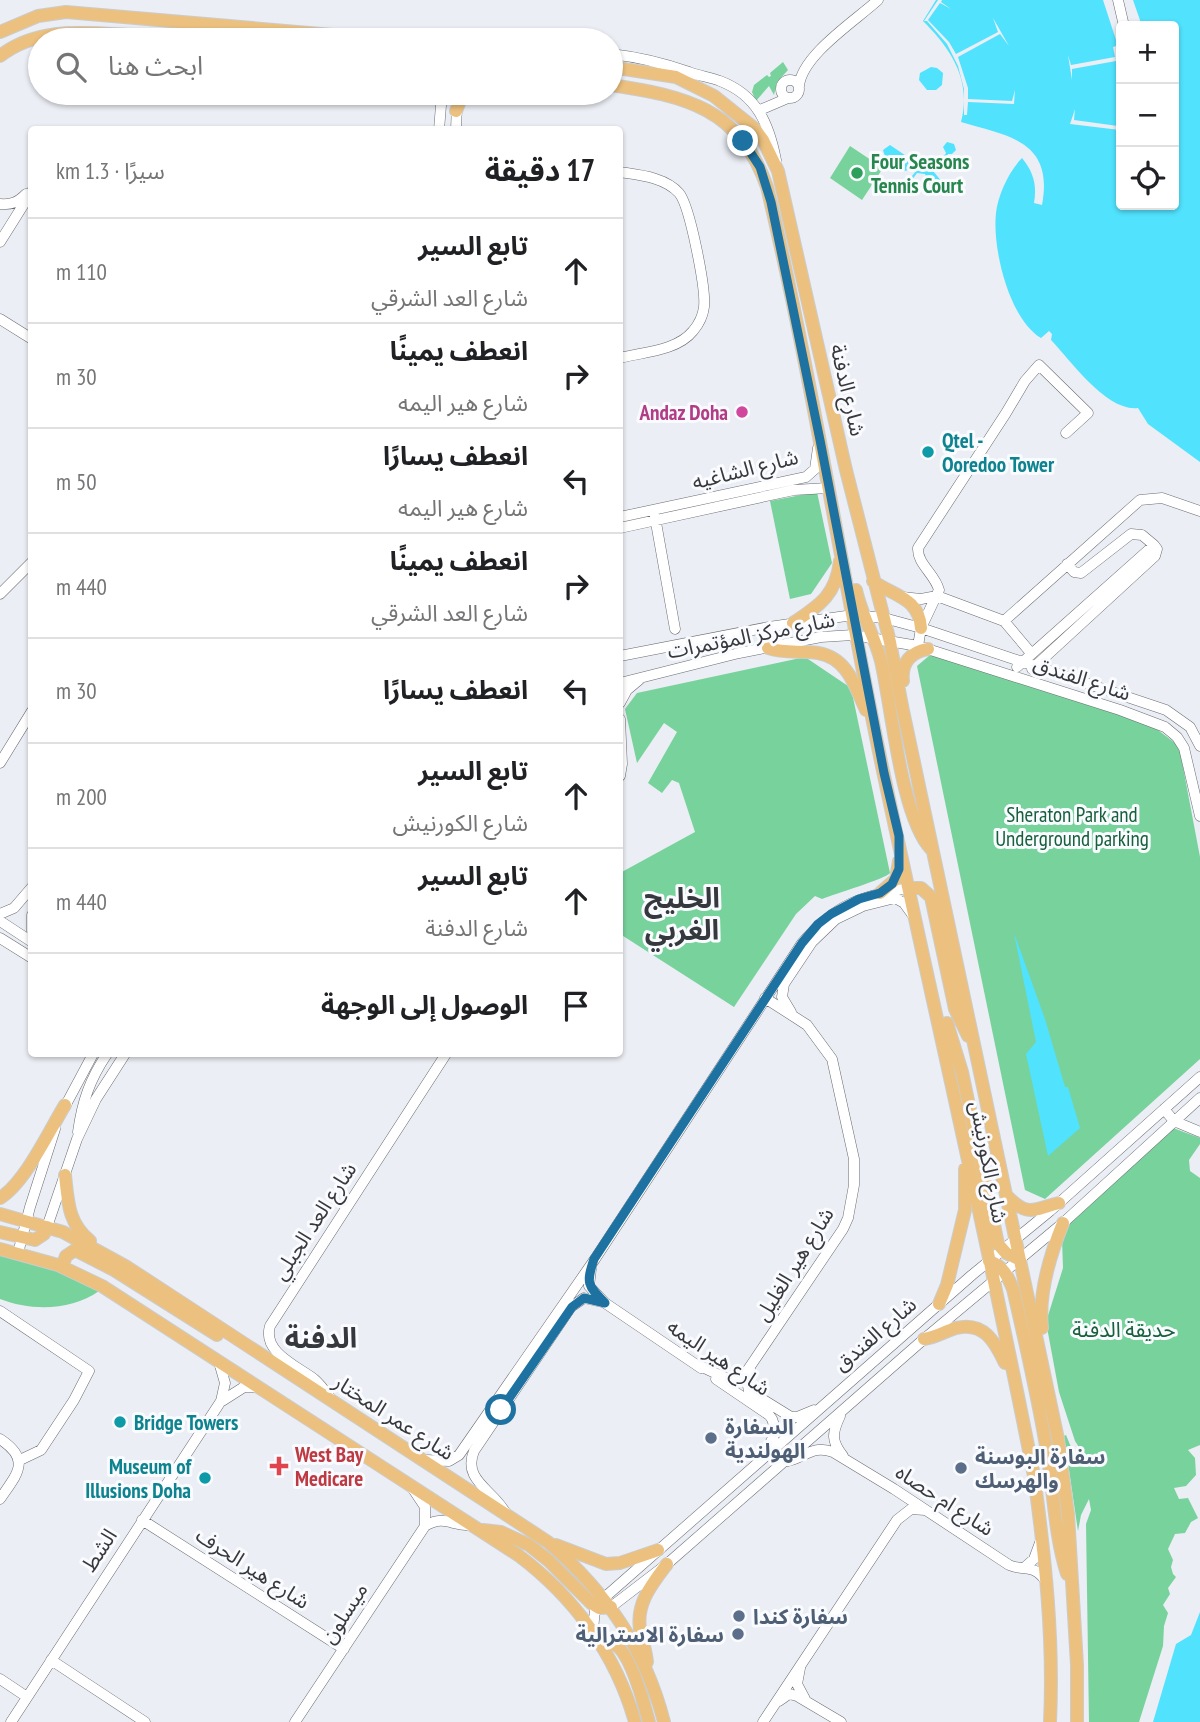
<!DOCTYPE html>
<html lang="ar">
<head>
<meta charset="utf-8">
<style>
  body { margin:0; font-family:"PT Sans Narrow","Noto Sans Arabic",sans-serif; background:#f6f6f6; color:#202124; direction:rtl }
  .controls { position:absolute; right:21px; top:21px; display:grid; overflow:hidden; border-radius:7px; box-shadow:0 2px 5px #0004 }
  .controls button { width:63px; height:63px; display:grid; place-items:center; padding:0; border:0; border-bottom:2px solid #e0e0e0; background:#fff; color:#202124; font:35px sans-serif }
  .stop { position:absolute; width:21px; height:21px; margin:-16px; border:5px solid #1d72a2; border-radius:50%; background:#fff }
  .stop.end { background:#1d72a2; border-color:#fff; box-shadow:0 2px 7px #0008 }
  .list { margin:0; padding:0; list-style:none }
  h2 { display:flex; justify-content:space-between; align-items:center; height:91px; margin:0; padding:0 28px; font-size:30px }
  h2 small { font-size:23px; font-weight:400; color:#757577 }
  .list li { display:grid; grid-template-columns:46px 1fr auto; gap:21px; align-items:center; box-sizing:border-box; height:105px; padding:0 28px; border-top:2px solid #e0e0e0 }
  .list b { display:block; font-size:26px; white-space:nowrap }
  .list p { margin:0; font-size:23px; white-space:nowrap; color:#757577 }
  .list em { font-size:23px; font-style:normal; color:#757577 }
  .icon { flex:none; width:38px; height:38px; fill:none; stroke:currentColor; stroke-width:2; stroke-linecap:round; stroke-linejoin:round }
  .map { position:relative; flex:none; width:1200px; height:1722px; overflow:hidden; direction:ltr }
  .search { position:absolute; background:#fff; box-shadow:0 2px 5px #0004; left:28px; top:28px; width:595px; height:77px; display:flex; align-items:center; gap:18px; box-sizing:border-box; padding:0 24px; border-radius:38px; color:#757577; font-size:26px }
  .panel { position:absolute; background:#fff; box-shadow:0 2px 5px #0004; left:28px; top:126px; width:595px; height:931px; border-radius:7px; direction:rtl }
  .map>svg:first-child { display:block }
  .green { fill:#78d29c }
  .water { fill:#51e2fe }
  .pier { fill:#ebeef4 }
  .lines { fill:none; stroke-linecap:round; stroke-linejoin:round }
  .minor-casing { stroke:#696c71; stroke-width:11 }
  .major-casing { stroke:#cbcccc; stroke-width:14 }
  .minor { stroke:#fff; stroke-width:10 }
  .major { stroke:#ecc17f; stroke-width:12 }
  .route { stroke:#1d72a2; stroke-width:9 }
  .leisure-dot { fill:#2e9e5b; stroke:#f9fbff; stroke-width:2.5 }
  .hotel-dot { fill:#d1479c; stroke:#f9fbff; stroke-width:2.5 }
  .culture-dot { fill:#0f9aa8; stroke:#f9fbff; stroke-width:2.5 }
  .service-dot { fill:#5c6f8a; stroke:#f9fbff; stroke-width:2.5 }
  .health-dot { fill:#e0444e; stroke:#f9fbff; stroke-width:2.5 }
  .labels { text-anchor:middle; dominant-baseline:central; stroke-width:6; stroke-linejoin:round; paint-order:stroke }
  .leisure-label { font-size:21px; font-weight:bold; fill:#27864d; stroke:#f9fbff; text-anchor:start }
  .street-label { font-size:21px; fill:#38393c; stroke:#f9fbff }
  .hotel-label { font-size:21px; font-weight:bold; fill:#b23c85; stroke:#f9fbff; text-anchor:end }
  .culture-label { font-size:21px; font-weight:bold; fill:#0d838f; stroke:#f9fbff; text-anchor:start }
  .park-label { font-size:21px; fill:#17603b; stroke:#f9fbff }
  .service-label { font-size:21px; font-weight:bold; fill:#4e5e75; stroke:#f9fbff; text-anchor:start }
  .health-label { font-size:21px; font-weight:bold; fill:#be3a42; stroke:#f9fbff; text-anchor:start }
  .district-label { font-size:28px; font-weight:bold; fill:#35383c; stroke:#f9fbff }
</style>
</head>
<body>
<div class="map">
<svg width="1200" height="1722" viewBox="0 0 1200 1722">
  <rect width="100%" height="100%" fill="#ebeef4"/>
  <!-- green -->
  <path class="green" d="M783 62 788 70 777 82 774 95 769 86 756 101 752 92 754 85 767 75 769 77 771 76 770 73Z
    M850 146 883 168 862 200 830 178Z
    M817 492 832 563 811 594 790 599 770 501Z
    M930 655 1150 724 1179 746 1200 857V1059L1045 1199 1025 1190 917 666Z
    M805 657 851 688 890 873C885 879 834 894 822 899L815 896 796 914 734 1007 620 934V873L695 832 679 783 672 780 662 793 648 783 677 732 664 723 637 763 625 709 637 693Z
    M1173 1128 1200 1138V1144L1189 1160 1190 1171 1200 1178V1445L1188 1450 1195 1458 1196 1475 1186 1486 1174 1488 1179 1499 1188 1498 1198 1518 1191 1522 1185 1533 1175 1534 1168 1549 1173 1560 1171 1567 1173 1574 1176 1577 1168 1588 1170 1594 1163 1605 1168 1613 1164 1626 1163 1646 1139 1722H1089L1086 1524 1091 1510 1089 1499 1081 1515 1078 1531 1064 1436 1066 1435 1073 1452 1083 1462 1082 1452 1075 1441 1059 1392 1046 1322 1063 1268 1062 1239 1066 1222Z
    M0 1253C35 1260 68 1274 99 1291 71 1311 31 1311 0 1299Z"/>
  <!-- water -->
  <path class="water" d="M936 0H1103L1116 40 1121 69 1119 139 1121 205H1174V26H1142L1133 0H1200V462L1148 424 1138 408C1107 412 1071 361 1051 340L1052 334 1049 331 1041 338C1009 319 992 248 996 213 998 195 1009 171 1022 158 1034 173 1037 185 1034 203L1042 205C1054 141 1009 136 961 122 972 80 951 49 923 21Z
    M931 67 937 68 943 73 942 85 936 90H927L919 80 920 73Z
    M947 142 954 144 956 150 952 154H948L943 164 933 171 943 183 941 188 936 192 932 189 925 174 917 173 912 180V176L916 171 914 169 904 171C895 165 885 161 883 150L890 145 924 168C932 163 941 163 946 153L943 147Z
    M1014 933 1045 1019 1065 1087H1068L1080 1128 1048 1156 1026 1054 1036 1042Z
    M1200 1612V1722H1153L1176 1644 1191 1635Z"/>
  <!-- pier -->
  <path class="pier" d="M938 0H942L941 2 951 9 940 3 928 20 949 42 956 54 998 32 993 18 1009 46 1000 34 958 57 968 88V99L1012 101 1015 90 1014 104 968 102 967 115H964V89L958 66 947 44 927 21H924Z
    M1116 46 1121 77 1120 130 1070 124 1075 109 1074 120 1118 126 1119 79 1116 61 1072 69V80L1068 55 1071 65 1115 57 1113 47Z"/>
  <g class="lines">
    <!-- minor casing -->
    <g class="minor-casing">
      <path id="minor" d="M1118 0 1124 26
        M611 54C639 57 663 63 689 72 699 76 710 77 720 81 757 95 769 124 776 160
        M781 89a9 9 0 1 1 18 0a9 9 0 1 1-18 0Z
        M799 86C802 55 855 21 878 0
        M760 110 788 98
        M439 130 442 93
        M456 130 457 104
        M620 172C639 175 665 177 679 193 690 206 706 289 704 307 703 315 699 324 693 331 677 351 643 352 620 358
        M0 204C12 205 18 202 26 194
        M0 242 32 191
        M0 319 32 339
        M620 517 806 477 815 469 818 448
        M655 517 675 629
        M620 528 794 490 828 488
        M1067 564 1074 572 1081 573 1131 534 1142 535 1154 545
        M0 594 32 562
        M902 597 921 599 937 596 1004 621 1140 500 1162 498 1200 511
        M1004 621 1031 653
        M918 646 921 628 939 590C935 574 917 564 918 548L1006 413 1025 381 1039 365 1088 413 1066 433
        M620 656 769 627 853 615 884 618 921 628 1166 710 1190 727 1200 746
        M1017 667 1154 545 1157 549 1155 556 1032 669
        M620 683 739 653 821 637 853 635 918 646 1120 710 1165 727 1177 737 1184 748 1200 816
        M620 703 627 690 639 680
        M620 719 622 764 620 776
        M0 763 32 711
        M0 914 14 908 32 887
        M32 915V931
        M0 921 32 942
        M0 938 32 958
        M791 1012 782 997 784 984 812 942 836 919 863 906 895 898 904 903 912 914
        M1164 1109 1174 1121 1200 1132
        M62 1112 93 1054
        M78 1132C82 1102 90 1079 107 1054
        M47 1227 77 1139 96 1099 125 1054
        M18 1253 30 1207 55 1129
        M591 1269 589 1286 605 1303 701 1368
        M0 1311 89 1371 74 1400 41 1450 20 1460
        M698 1365 730 1380 745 1374 843 1229 848 1218 854 1185V1159L832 1059 807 1025 765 998
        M750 1369 747 1381 749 1391 791 1417H797L814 1410
        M716 1379 769 1415 772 1419 776 1431 765 1454
        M329 1396C324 1390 320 1384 314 1379 297 1366 262 1352 270 1326L446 1054
        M222 1401 244 1387H257
        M840 1416C832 1433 831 1441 843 1456
        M0 1439C32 1460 17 1474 0 1499
        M426 1460 449 1461 459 1455 595 1259 802 943C836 904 860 896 910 888
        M788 1461C807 1456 813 1445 833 1452L894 1489 1009 1565C1025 1572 1033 1563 1046 1581
        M505 1512C493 1490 462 1480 474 1451L571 1307 584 1298 602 1302
        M142 1520 344 1649
        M425 1526C446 1514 452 1527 471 1525
        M1025 1567 1034 1559 1041 1540
        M611 1607 667 1564 924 1339 1063 1223 1200 1098
        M593 1630 595 1609 604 1598 972 1275 1050 1211 1200 1077
        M51 1660 145 1722
        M800 1668 797 1684 805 1699
        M0 1679 27 1697
        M779 1701 789 1694 797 1696 841 1722
        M11 1722 221 1401 225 1383 219 1362
        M295 1722 425 1526V1507L413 1489
        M763 1722 897 1520 911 1509 925 1510"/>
    </g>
    <!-- major casing -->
    <g class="major-casing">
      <path id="major" d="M0 32 38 16 66 12 391 40
        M0 56C39 26 86 33 132 35 163 37 194 39 225 40
        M611 67 676 77 714 96 754 128 763 140 778 171 846 470 890 642 902 706 1058 1439 1068 1514 1077 1665V1722
        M611 85C685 96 740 108 767 187 813 380 842 577 883 771 933 1006 988 1240 1034 1476 1045 1557 1054 1639 1050 1722
        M456 111 463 93
        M873 581C893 596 919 597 921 628
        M856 590C861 614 875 637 881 661 892 708 901 817 931 849
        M793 623C820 605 836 595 840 561
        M768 648C785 654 800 650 818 653 848 658 855 687 866 710
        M903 681C901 663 910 652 928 649
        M910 888H921L931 897 955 1009 968 1036
        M880 893 896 879 899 861
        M947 1023 962 1072 998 1244 1006 1253 1020 1260
        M65 1175C68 1202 68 1223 90 1241
        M1007 1196C1028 1218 1034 1209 1059 1203
        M0 1198C25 1183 49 1131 65 1105
        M0 1214 63 1232 127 1267 548 1542C606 1592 645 1648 664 1722
        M0 1232 35 1240 44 1234 47 1227
        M0 1249 58 1265 102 1286 518 1555C574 1597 616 1654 635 1722
        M989 1261C1003 1265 1008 1277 1013 1289 1026 1345 1039 1401 1048 1458 1054 1497 1055 1536 1067 1574
        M62 1267 66 1256 75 1250 114 1270 217 1335
        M939 1304 947 1285 965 1210V1169
        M1042 1328C1038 1293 1050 1255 1063 1223
        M924 1339C937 1337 945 1331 956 1328 984 1321 995 1342 1005 1363
        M483 1530 501 1532 529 1545 549 1561 591 1603 599 1608 611 1607
        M556 1545 606 1564 620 1563 658 1550
        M603 1648 613 1643C630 1651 644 1703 649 1722
        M647 1662C646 1651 642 1640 640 1629 636 1603 652 1584 667 1564"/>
    </g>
    <!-- minor -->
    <use href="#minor" class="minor"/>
    <!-- major -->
    <use href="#major" class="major"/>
  </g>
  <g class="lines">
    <!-- route -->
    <path class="route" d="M501 1410 572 1307 584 1298 605 1303C587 1285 586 1283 594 1259L802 943 818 924 831 914 859 899 880 893 892 884 899 869V836L884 773 820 440 771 202 760 167 743 141"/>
  </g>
  <!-- markers -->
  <circle class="leisure-dot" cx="857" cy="173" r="7"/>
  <circle class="hotel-dot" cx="742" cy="412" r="7"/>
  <g class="culture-dot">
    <circle cx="928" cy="452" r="7"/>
    <circle cx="120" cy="1422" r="7"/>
    <circle cx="205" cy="1478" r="7"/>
  </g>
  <g class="service-dot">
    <circle cx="711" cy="1438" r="7"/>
    <circle cx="961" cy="1468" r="7"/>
    <circle cx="739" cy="1616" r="7"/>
    <circle cx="738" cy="1634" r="7"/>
  </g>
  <path class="health-dot" d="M275.5 1455.5h7v7h7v7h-7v7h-7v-7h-7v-7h7z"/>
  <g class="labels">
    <!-- leisure labels -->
    <g class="leisure-label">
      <text x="871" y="161">Four Seasons<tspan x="871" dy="24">Tennis Court</tspan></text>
    </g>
    <!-- street labels -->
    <g class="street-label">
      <text transform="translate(848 390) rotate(77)">شارع الدفنة</text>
      <text transform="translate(745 469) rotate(-14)">شارع الشاغيه</text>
      <text transform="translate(751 635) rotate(-11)">شارع مركز المؤتمرات</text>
      <text transform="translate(1082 678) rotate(18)">شارع الفندق</text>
      <text transform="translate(989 1162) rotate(79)">شارع الكورنيش</text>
      <text transform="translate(314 1221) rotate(-57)">شارع العد الجبلي</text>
      <text transform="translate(794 1264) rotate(-58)">شارع هير الغليل</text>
      <text transform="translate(875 1334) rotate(-41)">شارع الفندق</text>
      <text transform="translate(719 1357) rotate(34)">شارع هير اليمه</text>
      <text transform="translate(394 1417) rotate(33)">شارع عمر المختار</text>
      <text transform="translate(945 1500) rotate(33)">شارع ام حصاه</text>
      <text transform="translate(99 1550) rotate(-57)">الشط</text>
      <text transform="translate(253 1568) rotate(33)">شارع هير الحرف</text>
      <text transform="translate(344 1613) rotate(-57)">ميسلون</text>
    </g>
    <!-- hotel labels -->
    <g class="hotel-label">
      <text x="728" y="412">Andaz Doha</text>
    </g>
    <!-- culture labels -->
    <g class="culture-label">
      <text x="942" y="440">Qtel -<tspan x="942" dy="24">Ooredoo Tower</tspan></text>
      <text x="134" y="1422">Bridge Towers</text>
      <text x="191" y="1466" text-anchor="end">Museum of<tspan x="191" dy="24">Illusions Doha</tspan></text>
    </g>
    <!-- park labels -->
    <g class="park-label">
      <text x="1072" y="814">Sheraton Park and<tspan x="1072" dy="24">Underground parking</tspan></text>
      <text x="1124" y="1329">حديقة الدفنة</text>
    </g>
    <!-- service labels -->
    <g class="service-label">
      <text x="725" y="1426">السفارة<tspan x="725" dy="24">الهولندية</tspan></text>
      <text x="975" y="1456">سفارة البوسنة<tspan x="975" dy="24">والهرسك</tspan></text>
      <text x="753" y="1616">سفارة كندا</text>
      <text x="724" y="1634" text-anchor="end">سفارة الاسترالية</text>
    </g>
    <!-- health labels -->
    <g class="health-label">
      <text x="295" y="1454">West Bay<tspan x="295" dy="24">Medicare</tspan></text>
    </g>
    <!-- district labels -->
    <g class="district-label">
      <text x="682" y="897">الخليج<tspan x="682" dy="32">الغربي</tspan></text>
      <text x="321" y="1337">الدفنة</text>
    </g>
  </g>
</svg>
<div class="controls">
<button>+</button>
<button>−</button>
<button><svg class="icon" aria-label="locate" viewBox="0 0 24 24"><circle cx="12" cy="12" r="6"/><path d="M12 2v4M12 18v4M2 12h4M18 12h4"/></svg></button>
</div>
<div class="stop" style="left:501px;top:1410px"></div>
<div class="stop end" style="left:743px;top:141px"></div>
<div class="search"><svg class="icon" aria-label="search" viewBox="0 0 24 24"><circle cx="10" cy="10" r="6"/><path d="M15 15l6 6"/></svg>ابحث هنا</div>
<section class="panel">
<h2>17 دقيقة<small>سيرًا · 1.3 km</small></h2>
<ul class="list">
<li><svg class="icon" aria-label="ahead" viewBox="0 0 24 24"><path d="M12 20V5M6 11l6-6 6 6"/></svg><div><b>تابع السير</b><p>شارع العد الشرقي</p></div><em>110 m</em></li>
<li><svg class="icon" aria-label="right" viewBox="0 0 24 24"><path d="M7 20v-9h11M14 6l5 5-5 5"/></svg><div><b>انعطف يمينًا</b><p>شارع هير اليمه</p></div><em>30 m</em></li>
<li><svg class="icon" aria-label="left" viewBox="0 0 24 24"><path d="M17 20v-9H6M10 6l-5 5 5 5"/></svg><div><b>انعطف يسارًا</b><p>شارع هير اليمه</p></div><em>50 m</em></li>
<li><svg class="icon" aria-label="right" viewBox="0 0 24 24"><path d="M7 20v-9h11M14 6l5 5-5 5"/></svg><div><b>انعطف يمينًا</b><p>شارع العد الشرقي</p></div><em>440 m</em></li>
<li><svg class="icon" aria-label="left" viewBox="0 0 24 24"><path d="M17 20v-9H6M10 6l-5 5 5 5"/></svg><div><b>انعطف يسارًا</b></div><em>30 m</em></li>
<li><svg class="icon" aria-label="ahead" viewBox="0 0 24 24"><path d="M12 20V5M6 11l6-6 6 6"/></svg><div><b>تابع السير</b><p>شارع الكورنيش</p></div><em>200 m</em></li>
<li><svg class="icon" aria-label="ahead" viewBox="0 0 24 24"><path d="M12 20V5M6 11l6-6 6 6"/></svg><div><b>تابع السير</b><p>شارع الدفنة</p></div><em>440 m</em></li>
<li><svg class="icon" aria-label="arrive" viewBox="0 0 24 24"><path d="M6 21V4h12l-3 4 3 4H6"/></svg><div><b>الوصول إلى الوجهة</b></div></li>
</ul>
</section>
</div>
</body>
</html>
